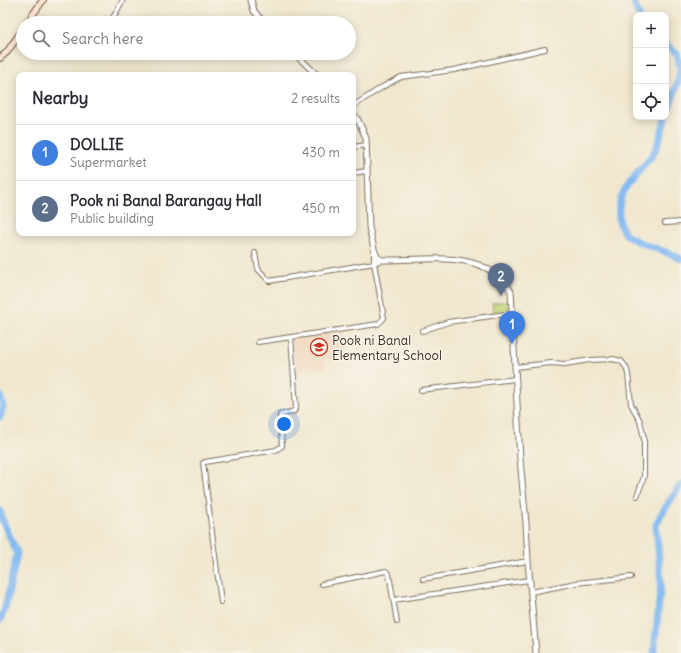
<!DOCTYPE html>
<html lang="en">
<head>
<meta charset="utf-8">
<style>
  body { margin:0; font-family:Delius,sans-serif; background:#f2f2f3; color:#2b2b33 }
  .controls { position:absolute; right:12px; top:12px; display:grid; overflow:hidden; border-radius:8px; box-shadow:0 2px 10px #0003 }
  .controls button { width:36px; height:36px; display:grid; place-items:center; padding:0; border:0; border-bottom:1px solid #e1e1e2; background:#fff; color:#2b2b33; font:20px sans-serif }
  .you { position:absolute; left:284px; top:424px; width:14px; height:14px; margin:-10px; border:3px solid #fff; border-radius:50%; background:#1a73e8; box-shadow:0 0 0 6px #1a73e833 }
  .badge { display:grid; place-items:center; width:26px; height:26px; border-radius:50%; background:#ea580c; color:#fff; font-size:13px; font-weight:700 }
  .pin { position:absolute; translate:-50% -33px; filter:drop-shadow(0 1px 2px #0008) }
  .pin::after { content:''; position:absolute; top:21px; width:14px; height:12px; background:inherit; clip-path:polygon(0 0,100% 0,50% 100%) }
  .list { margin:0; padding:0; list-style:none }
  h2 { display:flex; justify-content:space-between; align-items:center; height:52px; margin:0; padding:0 16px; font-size:17px }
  h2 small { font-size:13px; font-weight:400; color:#7c7c81 }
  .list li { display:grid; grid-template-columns:26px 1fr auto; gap:12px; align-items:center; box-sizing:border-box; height:56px; padding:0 16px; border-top:1px solid #e1e1e2 }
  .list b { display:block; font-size:15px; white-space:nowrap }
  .list p { margin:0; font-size:13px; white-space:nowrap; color:#7c7c81 }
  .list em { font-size:13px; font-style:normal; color:#7c7c81 }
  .icon { flex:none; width:22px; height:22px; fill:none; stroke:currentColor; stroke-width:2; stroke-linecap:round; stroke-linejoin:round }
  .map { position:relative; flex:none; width:681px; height:653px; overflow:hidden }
  .search { position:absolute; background:#fff; box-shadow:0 2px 10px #0003; left:16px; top:16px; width:340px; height:44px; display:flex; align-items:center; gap:10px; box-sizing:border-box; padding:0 14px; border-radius:22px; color:#7c7c81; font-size:15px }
  .panel { position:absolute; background:#fff; box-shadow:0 2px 10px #0003; left:16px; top:72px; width:340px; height:164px; border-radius:8px }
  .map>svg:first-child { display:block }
  .built { fill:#f0d6bc }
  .green { fill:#c0d072; stroke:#7e7d48 }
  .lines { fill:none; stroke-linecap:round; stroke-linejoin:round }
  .river { stroke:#82baf2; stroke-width:7 }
  .minor-casing { stroke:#7a6c5c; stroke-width:6 }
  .tertiary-casing { stroke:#7a6c5c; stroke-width:7 }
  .secondary-casing { stroke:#7a6c5c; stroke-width:8 }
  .minor { stroke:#fff; stroke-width:4 }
  .tertiary { stroke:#fff; stroke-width:5 }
  .secondary { stroke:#fde4d1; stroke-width:5.5 }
  .labels { text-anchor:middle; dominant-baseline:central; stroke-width:3; stroke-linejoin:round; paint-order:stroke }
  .poi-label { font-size:13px; fill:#3b2a1e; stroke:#f7f3e8; text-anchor:start }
</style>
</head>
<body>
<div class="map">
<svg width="681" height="653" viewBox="0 0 681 653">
  <rect width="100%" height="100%" fill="#f7f3e8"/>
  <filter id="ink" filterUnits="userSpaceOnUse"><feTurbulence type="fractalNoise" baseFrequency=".025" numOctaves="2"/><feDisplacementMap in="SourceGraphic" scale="8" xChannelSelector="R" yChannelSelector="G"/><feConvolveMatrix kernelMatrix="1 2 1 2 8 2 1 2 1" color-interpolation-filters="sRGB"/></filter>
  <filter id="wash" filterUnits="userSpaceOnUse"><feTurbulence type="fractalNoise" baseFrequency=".012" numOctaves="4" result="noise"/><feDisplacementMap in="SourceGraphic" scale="16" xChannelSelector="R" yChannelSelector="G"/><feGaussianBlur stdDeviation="0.9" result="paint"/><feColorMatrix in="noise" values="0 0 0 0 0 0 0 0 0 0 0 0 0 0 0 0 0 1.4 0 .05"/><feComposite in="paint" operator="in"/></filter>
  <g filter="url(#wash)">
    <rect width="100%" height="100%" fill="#f0e7ce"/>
    <!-- built -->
    <path class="built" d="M342 330 346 357 325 360 326 369 294 373 291 338Z"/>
    <!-- green -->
    <path class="green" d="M507 301 509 312 493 314 492 303Z"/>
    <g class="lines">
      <!-- river -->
      <path class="river" d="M634 0 635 6 639 15
        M666 45 677 54 680 69 678 82 666 116
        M666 117C662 129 660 141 654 152 640 175 616 187 619 217 619 223 622 232 628 236 643 247 664 249 681 259
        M0 395 3 407 0 417
        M0 511 2 519 17 553 5 609 0 620
        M654 653 661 582 656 525 662 513 681 484"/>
    </g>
  </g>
  <g filter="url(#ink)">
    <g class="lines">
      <!-- minor casing -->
      <g class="minor-casing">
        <path id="minor" d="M110 23 123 0
          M353 106 384 86 401 77 454 70 545 49
          M353 147 366 145
          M353 173 367 171
          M665 223 681 222
          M255 253 258 269 269 281 374 263V251
          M422 331 448 322 513 313
          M258 342 378 324 384 318 374 263 382 260
          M515 367 551 363 565 364 590 360 613 359 621 361 626 367 628 374 631 404 640 421 644 438V477L637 496
          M421 390 515 379
          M423 579 528 561
          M322 584 386 571 389 574 397 622
          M531 592 576 583 631 577
          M393 600 529 580
          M221 602 203 463 205 462 276 450 282 446 280 415 294 411 296 408 291 337"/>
      </g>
      <!-- tertiary casing -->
      <g class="tertiary-casing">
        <path id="tertiary" d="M251 0 254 11 264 23
          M294 53 317 75
          M353 114 358 120 366 138 369 227 374 249 377 257 382 260C425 261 484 247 511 291L520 459 526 523 528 561 536 653"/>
      </g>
      <!-- secondary casing -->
      <g class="secondary-casing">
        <path id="secondary" d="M27 23 43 0
          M0 58 7 52 23 29"/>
      </g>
      <!-- minor -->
      <use href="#minor" class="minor"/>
      <!-- tertiary -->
      <use href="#tertiary" class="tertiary"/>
      <!-- secondary -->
      <use href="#secondary" class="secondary"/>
    </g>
  </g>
  <!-- icons -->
  <defs>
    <g id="school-ring" transform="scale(0.9)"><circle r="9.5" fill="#f7f3e8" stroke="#c8321e" stroke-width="1.5"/><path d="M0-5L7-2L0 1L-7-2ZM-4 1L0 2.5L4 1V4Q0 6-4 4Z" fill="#c8321e"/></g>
  </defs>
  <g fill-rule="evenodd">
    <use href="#school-ring" x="319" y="347"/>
  </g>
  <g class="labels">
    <!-- poi labels -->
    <g class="poi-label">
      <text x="332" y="340">Pook ni Banal<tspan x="332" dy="15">Elementary School</tspan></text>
    </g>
  </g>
</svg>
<div class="controls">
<button>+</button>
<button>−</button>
<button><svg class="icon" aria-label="locate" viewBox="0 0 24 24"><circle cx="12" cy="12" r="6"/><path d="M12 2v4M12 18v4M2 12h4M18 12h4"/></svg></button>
</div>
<div class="you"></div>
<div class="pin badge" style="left:512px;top:344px;background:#3f7fe0">1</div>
<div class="pin badge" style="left:501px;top:296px;background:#5c6f8a">2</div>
<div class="search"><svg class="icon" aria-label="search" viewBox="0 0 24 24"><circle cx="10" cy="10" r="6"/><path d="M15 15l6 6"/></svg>Search here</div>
<section class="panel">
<h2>Nearby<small>2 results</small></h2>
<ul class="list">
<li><span class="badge" style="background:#3f7fe0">1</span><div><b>DOLLIE</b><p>Supermarket</p></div><em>430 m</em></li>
<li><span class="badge" style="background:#5c6f8a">2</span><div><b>Pook ni Banal Barangay Hall</b><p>Public building</p></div><em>450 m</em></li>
</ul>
</section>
</div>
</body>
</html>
